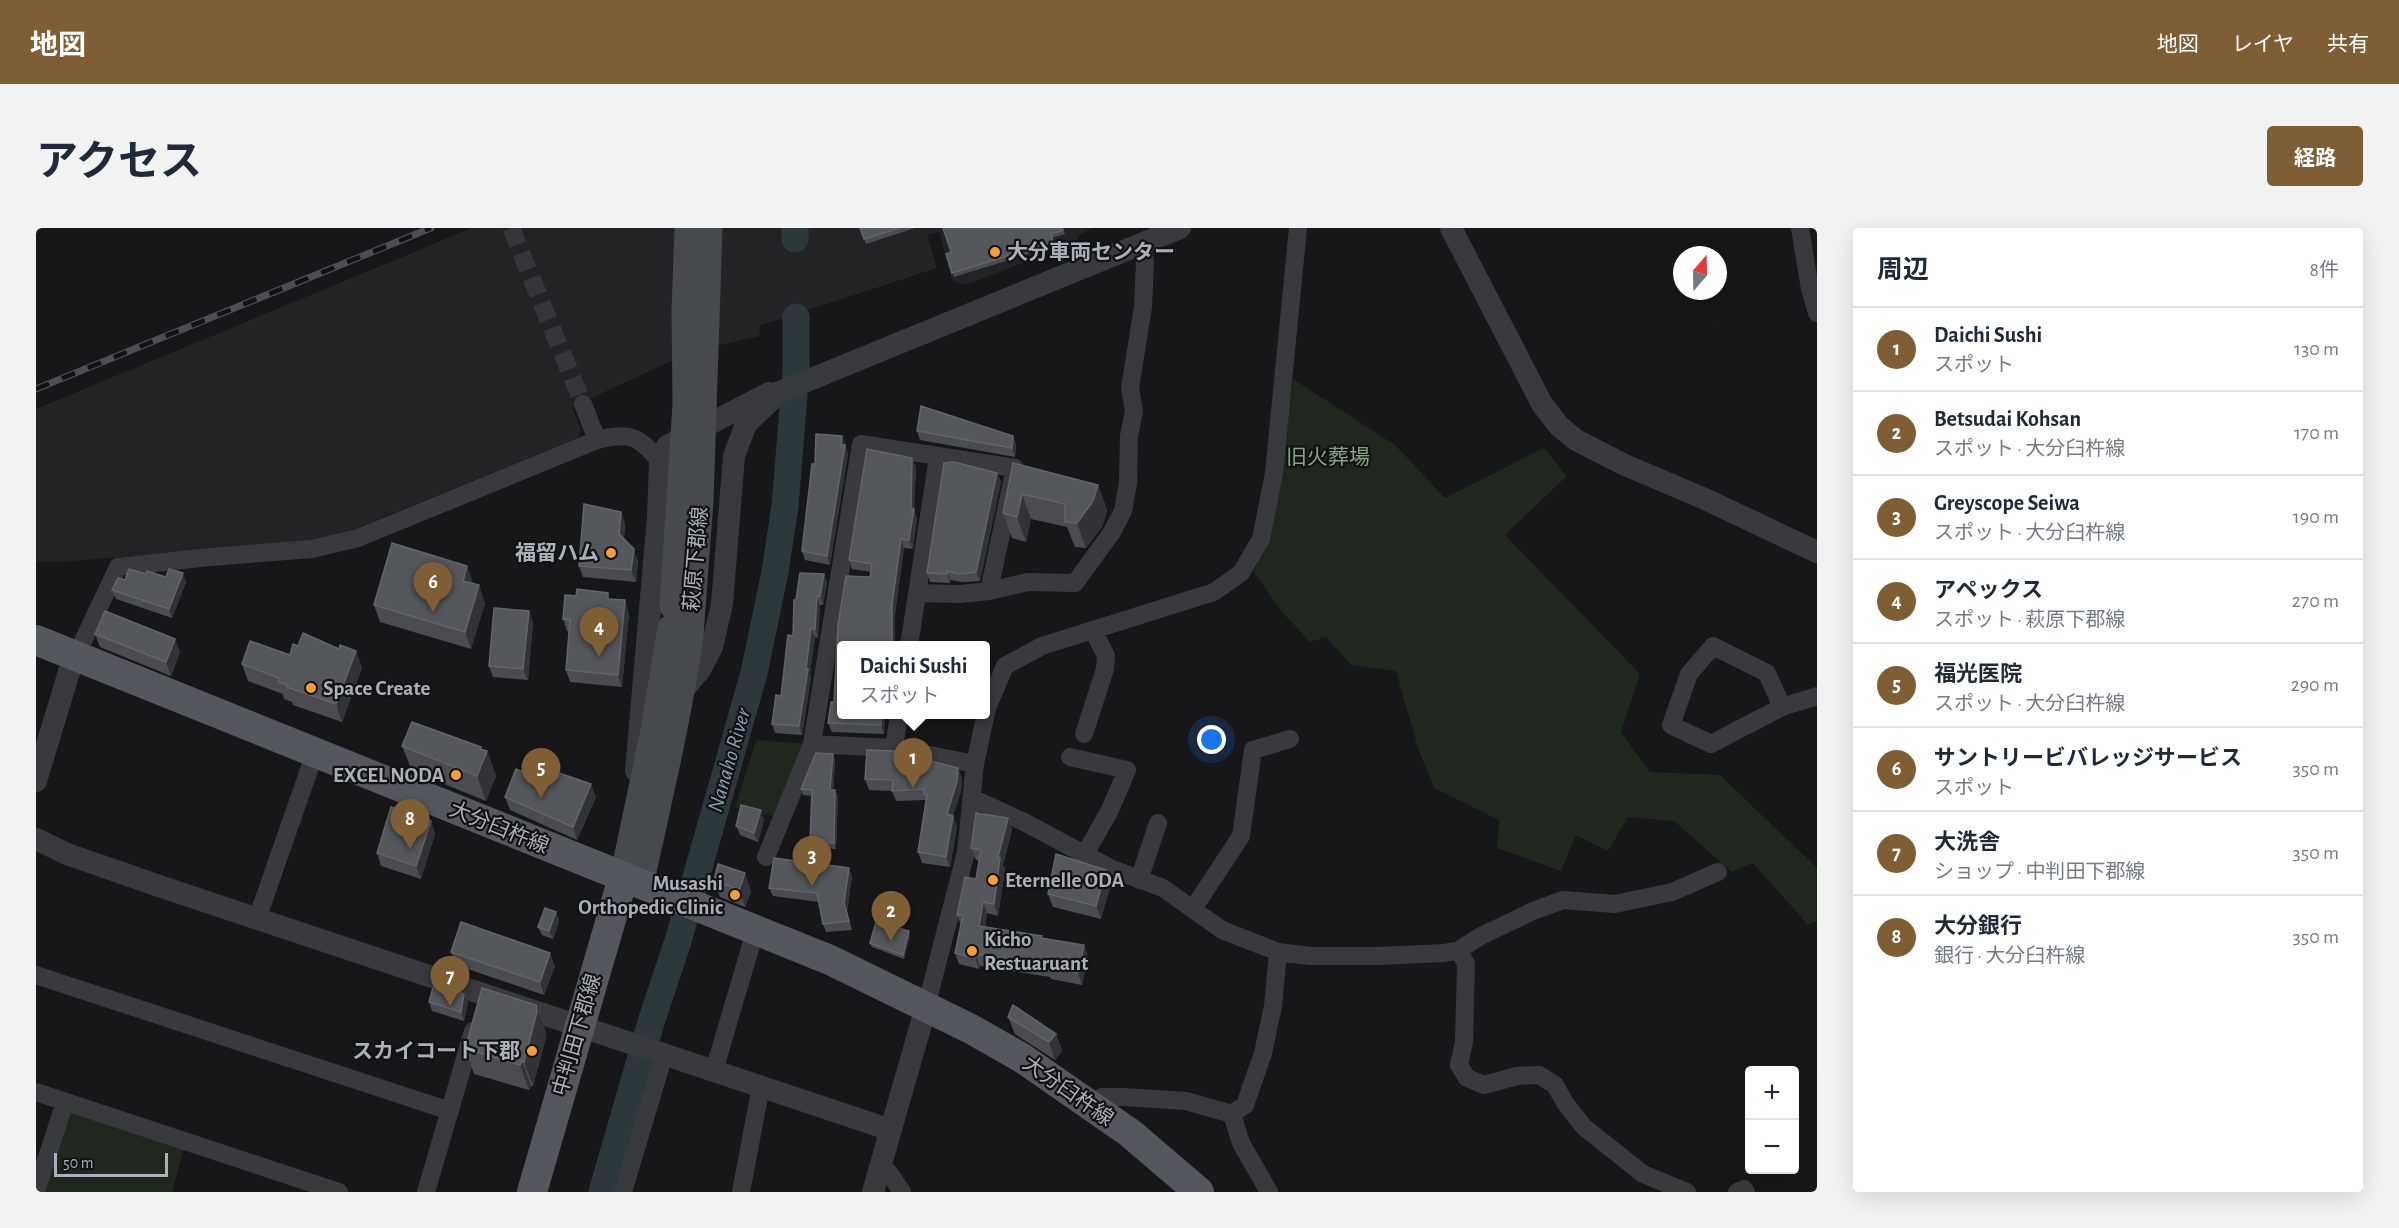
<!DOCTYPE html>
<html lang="ja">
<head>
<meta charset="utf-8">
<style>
  body { margin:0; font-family:"Alegreya Sans","Noto Sans JP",sans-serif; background:#f2f2f3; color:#1f2937 }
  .controls { position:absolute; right:18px; bottom:18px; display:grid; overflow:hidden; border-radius:6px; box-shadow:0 6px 24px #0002 }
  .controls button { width:54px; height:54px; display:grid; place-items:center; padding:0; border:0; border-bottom:2px solid #e0e1e3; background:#fff; color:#1f2937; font:30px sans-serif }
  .compass { position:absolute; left:1637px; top:18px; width:54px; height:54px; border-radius:50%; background:#fff; box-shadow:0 6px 24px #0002; rotate:20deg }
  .scale { position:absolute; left:18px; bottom:15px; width:114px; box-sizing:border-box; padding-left:6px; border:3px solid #a9b0b9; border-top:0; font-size:16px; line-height:21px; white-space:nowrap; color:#a9b0b9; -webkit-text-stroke:4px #121214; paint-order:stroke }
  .you { position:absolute; left:1176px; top:512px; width:21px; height:21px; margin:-15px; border:4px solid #fff; border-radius:50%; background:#1a73e8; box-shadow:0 0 0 9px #1a73e833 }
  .badge { display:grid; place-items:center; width:39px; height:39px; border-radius:50%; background:#7f5e36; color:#fff; font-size:20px; font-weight:700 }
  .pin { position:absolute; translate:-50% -50px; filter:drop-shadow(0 2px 3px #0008) }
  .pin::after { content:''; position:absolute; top:32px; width:21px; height:18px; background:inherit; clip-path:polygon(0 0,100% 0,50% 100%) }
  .popup { position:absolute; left:801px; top:413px; width:153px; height:78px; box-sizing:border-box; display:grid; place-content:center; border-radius:6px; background:#fff; filter:drop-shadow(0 2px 4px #0005); font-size:20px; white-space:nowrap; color:#747a83 }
  .popup b { font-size:22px; color:#1f2937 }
  .popup::after { content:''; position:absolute; left:50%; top:100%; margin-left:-12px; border:12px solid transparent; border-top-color:#fff }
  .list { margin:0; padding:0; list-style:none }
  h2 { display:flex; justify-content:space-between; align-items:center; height:78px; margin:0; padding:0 24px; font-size:26px }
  h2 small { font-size:20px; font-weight:400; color:#747a83 }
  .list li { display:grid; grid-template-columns:39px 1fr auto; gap:18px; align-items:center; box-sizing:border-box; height:84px; padding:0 24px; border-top:2px solid #e0e1e3 }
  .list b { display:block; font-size:22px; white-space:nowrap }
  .list p { margin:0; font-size:20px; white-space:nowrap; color:#747a83 }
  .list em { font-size:20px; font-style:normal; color:#747a83 }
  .map { position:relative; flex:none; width:1781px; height:964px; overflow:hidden; border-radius:6px }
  header { display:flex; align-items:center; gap:36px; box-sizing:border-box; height:84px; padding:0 30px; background:#7f5e36; color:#fff }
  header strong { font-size:28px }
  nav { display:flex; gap:33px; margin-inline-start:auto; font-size:21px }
  .intro { display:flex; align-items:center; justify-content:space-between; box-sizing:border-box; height:144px; padding:0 36px }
  h1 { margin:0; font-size:42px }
  .button { padding:15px 27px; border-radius:6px; background:#7f5e36; color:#fff; font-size:21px; font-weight:700 }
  main { display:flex; gap:36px; padding:0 36px }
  aside { flex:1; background:#fff; border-radius:6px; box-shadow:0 6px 24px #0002 }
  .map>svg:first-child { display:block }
  .built { fill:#232326 }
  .green { fill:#1f271f }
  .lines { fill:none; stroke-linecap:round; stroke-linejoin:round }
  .river { stroke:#2d383d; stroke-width:27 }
  .minor-tunnel { stroke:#343639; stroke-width:18; stroke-dasharray:18 9; stroke-linecap:butt }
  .minor { stroke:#383a3e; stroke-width:18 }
  .tertiary { stroke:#383a3e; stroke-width:22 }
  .secondary { stroke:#46494e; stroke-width:27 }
  .primary { stroke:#54575d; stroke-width:30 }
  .rail-casing { stroke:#4b4e53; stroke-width:7 }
  .rail { stroke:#121214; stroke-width:4.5; stroke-dasharray:14; stroke-linecap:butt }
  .secondary-bridge { stroke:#46494e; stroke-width:27 }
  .wall { fill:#4a4c51 }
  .shaded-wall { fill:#313336 }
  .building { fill:#54575c; stroke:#62656b; stroke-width:1.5 }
  .poi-dot { fill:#f49e35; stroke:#121214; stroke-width:2 }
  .labels { text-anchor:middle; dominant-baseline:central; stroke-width:4.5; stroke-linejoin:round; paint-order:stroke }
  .poi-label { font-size:21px; font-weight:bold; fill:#a9b0b9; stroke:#121214; text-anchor:start }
  .park-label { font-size:21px; fill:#82a480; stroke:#121214 }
  .street-label { font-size:21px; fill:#a9b0b9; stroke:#121214 }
  .water-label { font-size:22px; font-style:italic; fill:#80a2b4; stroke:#121214 }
</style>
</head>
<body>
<header>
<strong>地図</strong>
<nav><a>地図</a><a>レイヤ</a><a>共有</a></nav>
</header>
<div class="intro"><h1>アクセス</h1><a class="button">経路</a></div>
<main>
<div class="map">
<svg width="1781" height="964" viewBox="0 0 1781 964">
  <rect width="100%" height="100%" fill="#171719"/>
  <!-- built -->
  <path class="built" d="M436 0H1056L1043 7 1038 20 1017 23 935 55 925 56 916 52 903 4 891 7 901 40 723 98 724 108 657 123 536 179 545 201 542 210 301 308 251 317 22 334 0 333V181Z"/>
  <!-- green -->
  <path class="green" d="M1257 151 1359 217 1409 270 1508 220 1531 248 1469 307 1604 446 1585 504 1614 544 1684 547 1781 640V693L1772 697 1717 635 1696 644 1638 593 1592 589 1572 623 1540 607 1525 643 1461 620 1463 592 1398 560 1382 520 1360 443 1315 437 1290 409 1274 414 1245 383 1218 344 1237 291Z
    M720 512 776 516 746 590 699 580Z
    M35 884 148 920 136 964H4Z"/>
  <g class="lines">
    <!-- river -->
    <path class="river" d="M759 11V0
      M566 964 616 791 642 713 718 445 739 344 749 278 760 143V89"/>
    <!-- minor-tunnel -->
    <path class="minor-tunnel" d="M475 0 547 176"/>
    <!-- minor -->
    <path class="minor" d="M1764 0 1774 61 1781 85
      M561 212C594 203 603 209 624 233
      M881 365 924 366 953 363 992 354 1039 355 1076 304 1087 283 1092 255 1093 208 1098 183 1094 160 1107 79 1109 35 1106 14
      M873 418 902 229
      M40 428 82 339 174 329 276 321 322 310 561 212 547 176
      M1746 479 1731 445 1677 418 1653 446 1635 497 1675 516 1746 479 1781 468
      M1048 506 1069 441 1070 428 1057 402
      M858 520 863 486
      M1034 529 1091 542 1074 582 1049 626
      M939 536 858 520 776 516 825 216 979 240 953 363
      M936 570 988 594 1076 641 1127 660 1186 702 1242 724 1274 728H1342L1408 725 1423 722 1430 736 1428 814 1423 837 1431 850 1448 857 1481 848 1503 847 1519 857 1529 875 1548 899 1607 946 1651 964
      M730 629 776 516
      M1103 652 1122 595
      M1157 681 1205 608 1217 522 1254 511
      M221 691 279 525
      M1423 722 1445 708 1497 683 1527 672 1579 676 1636 664 1682 644
      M0 747 414 883
      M890 779 930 624 939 536 951 480 969 438 1006 418 1178 364 1205 345 1225 311 1238 245 1262 0
      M678 843 715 717
      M0 864 303 964
      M1054 876 1066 869H1088L1150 873 1196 886 1205 915 1233 964
      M1196 886 1209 877 1227 825 1237 778 1242 724
      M844 937 854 946 866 964
      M0 963 29 874
      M390 964 437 803
      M587 964 628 827
      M705 964 725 858
      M1701 964 1708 961 1710 964"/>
    <!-- tertiary -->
    <path class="tertiary" d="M1415 0 1506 176 1523 198 1540 212 1589 237 1669 271 1781 324
      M734 168 1144 0
      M600 543 622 289 624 233 631 218 733 165 736 171 710 196 698 228 686 376 676 419 664 442 646 463
      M0 553 33 444 40 428
      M0 611 31 626 126 659 855 902
      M837 964 890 779"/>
    <!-- secondary -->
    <path class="secondary" d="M587 650 617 508 635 400
      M604 657C622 574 642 492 654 407"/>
    <!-- primary -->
    <path class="primary" d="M0 412 794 732 935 801 986 830 1094 905 1163 964
      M496 964 587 650"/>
    <!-- rail casing -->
    <g class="rail-casing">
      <path id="rail" d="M0 161 395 0"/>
    </g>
    <!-- rail -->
    <use href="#rail" class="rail"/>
    <!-- secondary-bridge -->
    <path class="secondary-bridge" d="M637 378 650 176 649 83 652 0
      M654 407 664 273 673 0"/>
  </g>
  <!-- wall -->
  <path class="wall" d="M824 0H879L830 16Z
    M1027 0 1029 6 1016 10 1019 18 918 49 910 26Z
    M881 203 977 208 980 217 979 229 884 212Z
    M806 208 812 226 794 337 769 332 766 323 779 236Z
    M831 221 876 230 880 239 878 282 881 290 877 321 868 320 859 386V417H805V486H849L848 506 796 504 792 495 795 474H798L802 397 810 348 834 349 835 344 816 341 813 332Z
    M977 235 1062 257 1071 282 1066 299 1050 320 1039 319 1031 299 995 291 990 314 976 310 967 285Z
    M961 245 965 254 944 353 926 354 914 352V355L894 354 891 345Z
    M585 284 589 296 588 311 602 333 600 354 547 349 543 338Z
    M431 338 437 356 449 375 435 421 344 394 338 377Z
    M110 346 130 349 150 354 136 390 80 371 76 362 89 352Z
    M788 346 791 355 787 377H784L782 410 779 409 774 445 775 450 766 507 739 505 736 496 745 468 757 408 760 372Z
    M574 371 593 385 586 459 534 454 530 442 533 404 531 403 527 391Z
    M493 383 497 395 492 452 457 449 453 438Z
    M59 406 144 424 135 448 64 419Z
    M262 418 303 421 320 423 326 440 306 494 257 477 256 474 248 471 247 466 212 453 206 436 254 427Z
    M366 518 445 519 446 521 451 523 460 548 450 573 376 543Z
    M859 523 862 533 922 540 926 551 925 563 917 588 921 599 914 639 886 635 882 624 890 572 860 573 856 563 833 562 829 551Z
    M797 526 799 532 797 562 802 568 800 621 776 620 774 614 776 568 767 567 765 561Z
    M487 544 560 569 541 612 474 582 469 569Z
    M972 590 976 602 967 637 969 641 962 688 951 685 949 699 1006 708 1007 711 1048 717 1052 729 1046 757 1015 751 1014 749 944 738 943 741 923 736 919 725 925 697 921 687 940 651 943 633 940 632 935 620Z
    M728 591 722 614 704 607 700 598Z
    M395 593 399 606 385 651 345 638 341 625Z
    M816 648 811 684 816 702 790 704 787 696 783 674 737 668 733 660Z
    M678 652 715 663 709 679 684 669Z
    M1075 655 1065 691 1017 679 1012 666Z
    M520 684 523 693 517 711 506 707 502 699Z
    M874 707 868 731 836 719 834 715Z
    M415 724 519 738 508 767 420 737Z
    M428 766 432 775 428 793 396 783 393 774Z
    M500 777 509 802 510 809 497 858H495L493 862 438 846 429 821Z
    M972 789 1020 806 1026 823 1019 832 979 806Z"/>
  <!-- shaded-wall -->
  <path class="shaded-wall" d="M806 208 812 226 794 337 791 328Z
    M977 208 980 217 979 229 976 220Z
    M876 230 880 239 878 282 881 290 877 321 873 312Z
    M961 245 965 254 944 353 940 344Z
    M1062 257 1071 282 1066 299 1050 320 1041 295Z
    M986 266 995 291 990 314 981 289Z
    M585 284 589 296 587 317 583 306Z
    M865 311 868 320 859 386V417H856V377Z
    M598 321 602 333 600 354 595 342Z
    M431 338 437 355 433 370 427 353Z
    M911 343 914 352V355L911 346Z
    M147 345 150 354 136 390 133 381Z
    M788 346 791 355 787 377 784 368Z
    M443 357 449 375 435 421 429 404Z
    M781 368 784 377 782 410 779 401Z
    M589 372 593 385 586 459 582 447Z
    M493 383 497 395 492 452 487 441Z
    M775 400 779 409 774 445 775 450 766 507 763 498Z
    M139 411 144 424 135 448 130 434Z
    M320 423 326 440 306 494 300 476Z
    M845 486H849L848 506 845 497Z
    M445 519 448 529 451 523 460 548 450 573 441 548Z
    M859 523 862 534 858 533Z
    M797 526 799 532 797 568 794 562Z
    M922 540 926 551 925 563 914 597 911 586Z
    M555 556 560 569 541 612 537 599Z
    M799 562 802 568 800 621 798 615Z
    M725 582 728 591 722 614 718 605Z
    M917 588 921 599 914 639 910 629Z
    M972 590 976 602 967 637 969 641 962 688 958 676 962 629Z
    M395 593 399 606 385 651 380 638Z
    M813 640 816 648 811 684 816 702 808 675Z
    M1070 642 1075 655 1065 691 1060 678Z
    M709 645 715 663 709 679 703 662Z
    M947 674 951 685 948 710 943 698Z
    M520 684 523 693 517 711 513 703Z
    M873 703 874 707 868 731 867 727Z
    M1048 717 1052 729 1046 757 1042 745Z
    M514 725 519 738 508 767 504 754Z
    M939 726 944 738 943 741 939 730Z
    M428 766 432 775 428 793 425 784Z
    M500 777 509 802 510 809 497 858 488 834Z
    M1020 806 1026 823 1019 832 1013 814Z
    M486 833 495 858 493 862 484 837Z"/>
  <!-- building -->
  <path class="building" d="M824 0H863L828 11Z
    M907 0H1026L1027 2 1015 6 1017 14 916 45 910 26 915 24Z
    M885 178 977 208 976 220 881 203Z
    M780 206 806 208 805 217H809L791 328 766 323 776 236H779Z
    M831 221 876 230 875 280 878 281 873 312 865 311 856 377V417H805V486H845V497L792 495 795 474H798L802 397 810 348 834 349 836 336 813 332Z
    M918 234 961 245 940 344 923 346 911 343V346L891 345 908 235Z
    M977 235 1062 257 1057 273 1041 295 1029 294V276L986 266 981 289 967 285Z
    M548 276 585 284 583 306 598 321 595 342 543 338Z
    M356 315 431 338 427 353 443 357 429 404 338 377Z
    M93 341 110 346 111 343 130 349 133 341 147 345 133 381 76 362 82 350 89 352Z
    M764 345 788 346 784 368H781L779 401 775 400 770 441H772L763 498 736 496 740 467 745 468 752 407 757 408 758 372H760Z
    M541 361 572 365V371L589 372 582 447 530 442 534 392 527 391 529 367 540 368Z
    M458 380 493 383 487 441 453 438Z
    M69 383 139 411 130 434 59 406Z
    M267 405 303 421 304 417 320 423 300 476 251 459V457L242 454 243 450 206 436 214 413 254 427 257 416 262 418Z
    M376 494 445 519 444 521 451 523 441 548 366 518Z
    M831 522 859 523 858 533 891 537V532L922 540 921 553 911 586 917 588 910 629 882 624 891 567 888 566 889 561 856 563 857 552 829 551Z
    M780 525 797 526 794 562H799L798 615 774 614 776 562 765 561Z
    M491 534 555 556 537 599 469 569 480 541 487 544Z
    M705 577 725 582 718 605 700 598Z
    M355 579 384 586 395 593 380 638 341 625Z
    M940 585 972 590 962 629 964 630 958 676 947 674 943 698 1006 708 1005 710 1048 717 1042 745 1011 740V737L939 726V730L919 725 927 687H921L929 649 940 651 945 622 935 620Z
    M1020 626 1070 642 1060 678 1012 666Z
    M738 630 813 640 808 675 813 693 787 696 781 665 733 660Z
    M682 636 709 645 703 662 678 652Z
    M509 680 520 684 513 703 502 699Z
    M425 694 514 725 504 754 415 724Z
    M840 694 873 703 867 727 834 715Z
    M398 756 428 766 425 784 393 774Z
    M446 760 500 777 501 784 488 834 486 833 484 837 429 821Z
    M977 777 1020 806 1013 814 972 789Z"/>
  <!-- markers -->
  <g class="poi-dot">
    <circle cx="959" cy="24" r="6"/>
    <circle cx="575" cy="325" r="6"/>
    <circle cx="275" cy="460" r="6"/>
    <circle cx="420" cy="547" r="6"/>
    <circle cx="957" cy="652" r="6"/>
    <circle cx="699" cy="667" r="6"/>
    <circle cx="936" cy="723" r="6"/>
    <circle cx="496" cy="823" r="6"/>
  </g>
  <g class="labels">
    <!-- poi labels -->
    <g class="poi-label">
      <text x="971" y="24">大分車両センター</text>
      <text x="563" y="325" text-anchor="end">福留ハム</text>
      <text x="287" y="460">Space Create</text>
      <text x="408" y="547" text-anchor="end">EXCEL NODA</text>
      <text x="969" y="652">Eternelle ODA</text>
      <text x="687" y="655" text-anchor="end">Musashi<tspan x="687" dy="24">Orthopedic Clinic</tspan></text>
      <text x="948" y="711">Kicho<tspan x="948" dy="24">Restuaruant</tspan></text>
      <text x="484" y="823" text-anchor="end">スカイコート下郡</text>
    </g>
    <!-- park labels -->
    <g class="park-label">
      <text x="1292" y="229">旧火葬場</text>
    </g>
    <!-- street labels -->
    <g class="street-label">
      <text transform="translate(660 331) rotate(-85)">萩原下郡線</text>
      <text transform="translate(463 600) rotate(22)">大分臼杵線</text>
      <text transform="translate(541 807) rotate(-74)">中判田下郡線</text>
      <text transform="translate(1032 863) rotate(35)">大分臼杵線</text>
    </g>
    <!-- water labels -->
    <g class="water-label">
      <text transform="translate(693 532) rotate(-74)">Nanaho River</text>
    </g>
  </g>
</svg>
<div class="controls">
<button>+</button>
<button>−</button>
</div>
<svg class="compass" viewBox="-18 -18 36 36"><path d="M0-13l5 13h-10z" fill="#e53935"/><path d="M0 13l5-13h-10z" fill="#747a83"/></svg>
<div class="scale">50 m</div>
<div class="you"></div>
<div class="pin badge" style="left:877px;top:560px">1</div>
<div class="popup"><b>Daichi Sushi</b>スポット</div>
<div class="pin badge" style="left:855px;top:713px">2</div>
<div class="pin badge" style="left:776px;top:658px">3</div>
<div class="pin badge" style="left:563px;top:429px">4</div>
<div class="pin badge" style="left:505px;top:570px">5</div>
<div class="pin badge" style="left:397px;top:384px">6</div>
<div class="pin badge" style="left:414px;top:778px">7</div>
<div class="pin badge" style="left:374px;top:621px">8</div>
</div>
<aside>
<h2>周辺<small>8件</small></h2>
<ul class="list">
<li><span class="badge">1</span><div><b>Daichi Sushi</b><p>スポット</p></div><em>130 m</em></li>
<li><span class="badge">2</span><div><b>Betsudai Kohsan</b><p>スポット · 大分臼杵線</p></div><em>170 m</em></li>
<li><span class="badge">3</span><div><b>Greyscope Seiwa</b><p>スポット · 大分臼杵線</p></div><em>190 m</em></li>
<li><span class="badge">4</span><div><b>アペックス</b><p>スポット · 萩原下郡線</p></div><em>270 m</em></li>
<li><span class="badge">5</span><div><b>福光医院</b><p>スポット · 大分臼杵線</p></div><em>290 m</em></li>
<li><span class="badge">6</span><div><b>サントリービバレッジサービス</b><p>スポット</p></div><em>350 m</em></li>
<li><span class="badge">7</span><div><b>大洗舎</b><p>ショップ · 中判田下郡線</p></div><em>350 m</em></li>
<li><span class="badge">8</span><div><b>大分銀行</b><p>銀行 · 大分臼杵線</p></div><em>350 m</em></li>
</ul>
</aside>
</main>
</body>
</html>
